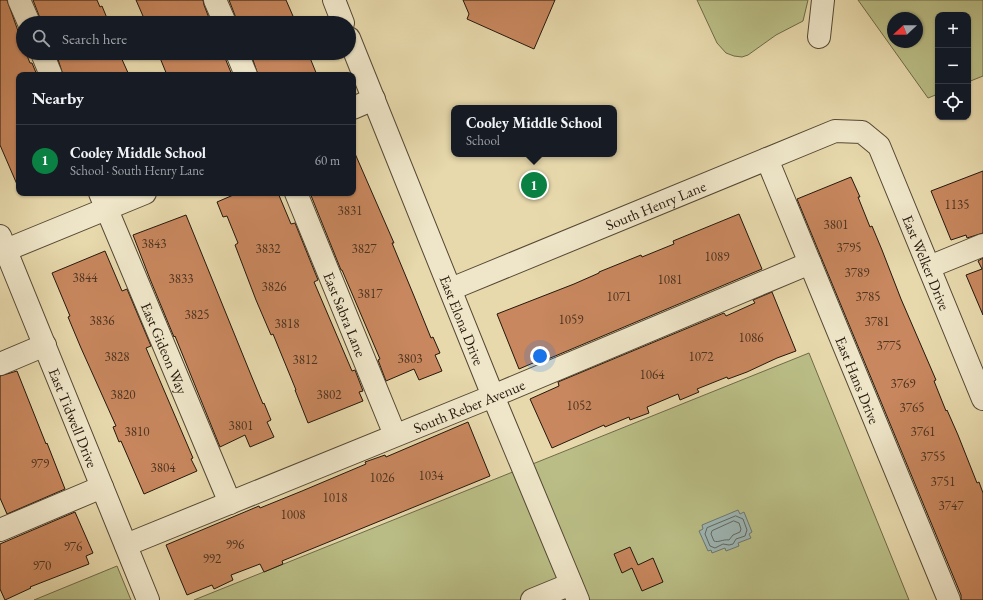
<!DOCTYPE html>
<html lang="en">
<head>
<meta charset="utf-8">
<style>
  body { margin:0; font-family:"EB Garamond",serif; background:#20242c; color:#f1f3f6 }
  .controls { position:absolute; right:12px; top:12px; display:grid; overflow:hidden; border-radius:8px; box-shadow:0 1px 3px #0004 }
  .controls button { width:36px; height:36px; display:grid; place-items:center; padding:0; border:0; border-bottom:1px solid #363941; background:#171b24; color:#f1f3f6; font:20px sans-serif }
  .compass { position:absolute; left:887px; top:12px; width:36px; height:36px; border-radius:50%; background:#171b24; box-shadow:0 1px 3px #0004; rotate:248deg }
  .you { position:absolute; left:540px; top:356px; width:14px; height:14px; margin:-10px; border:3px solid #fff; border-radius:50%; background:#1a73e8; box-shadow:0 0 0 6px #1a73e833 }
  .badge { display:grid; place-items:center; width:26px; height:26px; border-radius:50%; background:#0b8043; color:#fff; font-size:13px; font-weight:700 }
  .pin { position:absolute; translate:-50% -50%; border:2px solid #fff; box-shadow:0 1px 4px #0006 }
  .popup { position:absolute; left:451px; top:105px; width:166px; height:52px; box-sizing:border-box; display:grid; place-content:center; border-radius:8px; background:#171b24; filter:drop-shadow(0 1px 3px #0005); font-size:13px; white-space:nowrap; color:#9ea1a6 }
  .popup b { font-size:15px; color:#f1f3f6 }
  .popup::after { content:''; position:absolute; left:50%; top:100%; margin-left:-8px; border:8px solid transparent; border-top-color:#171b24 }
  .list { margin:0; padding:0; list-style:none }
  h2 { display:flex; justify-content:space-between; align-items:center; height:52px; margin:0; padding:0 16px; font-size:17px }
  h2 small { font-size:13px; font-weight:400; color:#9ea1a6 }
  .list li { display:grid; grid-template-columns:26px 1fr auto; gap:12px; align-items:center; box-sizing:border-box; height:72px; padding:0 16px; border-top:1px solid #363941 }
  .list b { display:block; font-size:15px; white-space:nowrap }
  .list p { margin:0; font-size:13px; white-space:nowrap; color:#9ea1a6 }
  .list em { font-size:13px; font-style:normal; color:#9ea1a6 }
  .icon { flex:none; width:22px; height:22px; fill:none; stroke:currentColor; stroke-width:2; stroke-linecap:round; stroke-linejoin:round }
  .map { position:relative; flex:none; width:983px; height:600px; overflow:hidden }
  .search { position:absolute; background:#171b24; box-shadow:0 1px 3px #0004; left:16px; top:16px; width:340px; height:44px; display:flex; align-items:center; gap:10px; box-sizing:border-box; padding:0 14px; border-radius:22px; color:#9ea1a6; font-size:15px }
  .panel { position:absolute; background:#171b24; box-shadow:0 1px 3px #0004; left:16px; top:72px; width:340px; height:124px; border-radius:8px }
  .map>svg:first-child { display:block }
  .green { fill:#babe86; stroke:#6e6a49; fill-rule:evenodd }
  .water { fill:#9db7b6; stroke:#6c7772 }
  .lines { fill:none; stroke-linecap:round; stroke-linejoin:round }
  .shore { stroke:#606761; stroke-width:1 }
  .building { fill:#c8875e; stroke:#23170c }
  .minor-casing { stroke:#544834; stroke-width:24 }
  .minor { stroke:#efe6c9; stroke-width:22 }
  .labels { text-anchor:middle; dominant-baseline:central; stroke-width:4; stroke-linejoin:round; paint-order:stroke }
  .number-label { font-size:13px; fill:#4c3320 }
  .street-label { font-size:15px; fill:#23170c; stroke:#efe6c9 }
</style>
</head>
<body>
<div class="map">
<svg width="983" height="600" viewBox="0 0 983 600">
  <rect width="100%" height="100%" fill="#e7d9ac"/>
  <filter id="stains"><feTurbulence type="fractalNoise" baseFrequency=".005" numOctaves="4"/><feColorMatrix values="0 0 0 0 .2 0 0 0 0 .09 0 0 0 0 .02 0 0 0 .5 -.17"/></filter>
  <radialGradient id="worn" r=".72"><stop offset=".6" stop-color="#630" stop-opacity="0"/><stop offset="1" stop-color="#630" stop-opacity=".3"/></radialGradient>
  <!-- green -->
  <path class="green" d="M697 0H808L803 21 776 35 748 55 742 57 734 56 726 53 717 43Z
    M858 0H983V76L968 82V15H938V94L928 98ZM893 18H917V42H893Z
    M809 353 909 600H194Z
    M117 566 131 600H34Z"/>
  <!-- water -->
  <path class="water" d="M738 510 740 514 744 512 752 532 749 534 751 538 738 543 739 546 726 551 725 548 712 553 711 550 708 551 699 531 703 529 702 525Z"/>
  <g class="lines">
    <!-- shore -->
    <path class="shore" d="M736 516 743 519 747 530 745 536 736 539 733 544 729 545 723 544 715 548 710 546 705 534 707 528Z
      M734 521 739 523 741 529 740 532 733 535 729 540C723 539 718 543 714 541L711 534 712 531Z"/>
  </g>
  <!-- building -->
  <path class="building" d="M0 0H7L23 45V53H26L30 63H32L37 75H19V189L0 145Z
    M33 0H97L100 7 102 6 109 23H41L40 18Z
    M136 0H203L204 5 211 23H146Z
    M229 0H286L296 23H237L236 18Z
    M463 0H555L534 49 467 19 469 14Z
    M56 53H112L114 58 120 55 129 75H63Z
    M158 53H223L232 75H167Z
    M261 53H308L317 75H258L252 57Z
    M353 149 394 243H392L414 296 431 338 433 337 440 353 435 355 442 371 419 380 414 369 386 381 378 360 380 359 342 270H341L310 193H353Z
    M983 171V233L967 238 966 235 951 240 931 191Z
    M851 177 860 197H858L870 227 872 226 882 250 901 299 936 380 934 381 946 411 947 410 958 435 977 483 979 482 983 493V600H961V595L797 199Z
    M238 193H278L291 224 295 223 318 280 314 282 352 371 355 370 363 391 359 392 363 401 308 423 295 390H296L273 334 271 335 256 300 235 245 238 243 227 216 223 217 217 202Z
    M739 214 762 269 548 359 547 357 519 369 497 314 574 284 599 273V272L641 255 642 257 674 244 673 241Z
    M186 215 251 375 263 404 264 403 271 420 267 422 274 437 250 447 245 435 220 447 175 336 174 337 150 279 133 235Z
    M105 251 122 291 127 289 151 346 146 348 193 458 191 459 197 471 144 494 121 441 119 442 113 427 116 426 81 348 68 317 70 316 52 273Z
    M983 258V315L966 275 982 269 978 261Z
    M772 292 796 351 777 358 747 372 728 379 727 377 697 389 699 392 680 400 678 394 647 407 649 413 630 420 629 417 605 427 604 425 552 448 530 399 559 386 558 382 724 313 726 316 755 303 753 300Z
    M17 371 46 444 47 443 65 489 7 514 0 498V376Z
    M468 422 490 476 282 561 283 564 264 572 260 564 231 575 233 580 214 589 212 585 187 595 166 545 259 506 260 508 302 491 366 464 365 462 385 455 386 457Z
    M75 512 93 553 86 556 89 564 30 587 31 588 5 600 0 589V544Z
    M630 547 638 565 653 558 663 582 642 591 632 568 622 573 614 554Z"/>
  <g class="lines">
    <!-- minor casing -->
    <g class="minor-casing">
      <g id="minor">
        <path d="M19 0 29 23"/>
        <path d="M215 0 225 23"/>
        <path d="M334 0 343 23"/>
        <path d="M819 37 823 0"/>
        <path id="s1" d="M349 38 493 396 578 600"/>
        <path d="M42 53 51 75"/>
        <path d="M237 53 246 75"/>
        <path d="M353 108 374 99"/>
        <path id="s2" d="M767 159 949 600"/>
        <path id="s3" d="M100 193 230 503"/>
        <path id="s4" d="M296 193 395 435"/>
        <path id="s5" d="M0 236 148 600"/>
        <path d="M6 250 145 193"/>
        <path d="M929 267 983 245"/>
        <path id="s6" d="M451 289 835 131 862 132 879 146 983 399"/>
        <path d="M0 364 45 345"/>
        <path d="M0 530 102 487"/>
        <path id="s7" d="M126 545 493 396 810 263"/>
        <path d="M532 600 571 584"/>
      </g>
    </g>
    <!-- minor -->
    <use href="#minor" class="minor"/>
  </g>
  <g class="labels">
    <!-- number labels -->
    <g class="number-label">
      <text x="957" y="204">1135</text>
      <text x="350" y="210">3831</text>
      <text x="836" y="224">3801</text>
      <text x="154" y="243">3843</text>
      <text x="849" y="247">3795</text>
      <text x="268" y="248">3832</text>
      <text x="364" y="248">3827</text>
      <text x="717" y="256">1089</text>
      <text x="857" y="272">3789</text>
      <text x="85" y="277">3844</text>
      <text x="181" y="278">3833</text>
      <text x="670" y="279">1081</text>
      <text x="274" y="286">3826</text>
      <text x="370" y="293">3817</text>
      <text x="619" y="296">1071</text>
      <text x="868" y="296">3785</text>
      <text x="197" y="314">3825</text>
      <text x="571" y="319">1059</text>
      <text x="102" y="320">3836</text>
      <text x="877" y="321">3781</text>
      <text x="287" y="323">3818</text>
      <text x="751" y="337">1086</text>
      <text x="889" y="345">3775</text>
      <text x="117" y="356">3828</text>
      <text x="701" y="356">1072</text>
      <text x="410" y="358">3803</text>
      <text x="305" y="359">3812</text>
      <text x="652" y="374">1064</text>
      <text x="903" y="383">3769</text>
      <text x="123" y="394">3820</text>
      <text x="329" y="394">3802</text>
      <text x="579" y="405">1052</text>
      <text x="912" y="407">3765</text>
      <text x="241" y="425">3801</text>
      <text x="137" y="431">3810</text>
      <text x="923" y="431">3761</text>
      <text x="933" y="456">3755</text>
      <text x="40" y="463">979</text>
      <text x="163" y="467">3804</text>
      <text x="431" y="475">1034</text>
      <text x="382" y="477">1026</text>
      <text x="943" y="481">3751</text>
      <text x="335" y="497">1018</text>
      <text x="951" y="505">3747</text>
      <text x="293" y="514">1008</text>
      <text x="235" y="544">996</text>
      <text x="73" y="546">976</text>
      <text x="212" y="558">992</text>
      <text x="42" y="565">970</text>
    </g>
    <!-- street labels -->
    <g class="street-label">
      <text stroke="none"><textPath href="#s6" startOffset="221">South Henry Lane</textPath></text>
      <text stroke="none"><textPath href="#s6" startOffset="590">East Welker Drive</textPath></text>
      <text stroke="none"><textPath href="#s4" startOffset="131">East Sabra Lane</textPath></text>
      <text stroke="none"><textPath href="#s1" startOffset="304">East Elona Drive</textPath></text>
      <text stroke="none"><textPath href="#s3" startOffset="168">East Gideon Way</textPath></text>
      <text stroke="none"><textPath href="#s2" startOffset="239">East Hans Drive</textPath></text>
      <text stroke="none"><textPath href="#s7" startOffset="370">South Reber Avenue</textPath></text>
      <text stroke="none"><textPath href="#s5" startOffset="196">East Tidwell Drive</textPath></text>
    </g>
  </g>
  <rect width="100%" height="100%" filter="url(#stains)"/>
  <rect width="100%" height="100%" fill="url(#worn)"/>
</svg>
<div class="controls">
<button>+</button>
<button>−</button>
<button><svg class="icon" aria-label="locate" viewBox="0 0 24 24"><circle cx="12" cy="12" r="6"/><path d="M12 2v4M12 18v4M2 12h4M18 12h4"/></svg></button>
</div>
<svg class="compass" viewBox="-18 -18 36 36"><path d="M0-13l5 13h-10z" fill="#e53935"/><path d="M0 13l5-13h-10z" fill="#9ea1a6"/></svg>
<div class="you"></div>
<div class="pin badge" style="left:534px;top:185px">1</div>
<div class="popup"><b>Cooley Middle School</b>School</div>
<div class="search"><svg class="icon" aria-label="search" viewBox="0 0 24 24"><circle cx="10" cy="10" r="6"/><path d="M15 15l6 6"/></svg>Search here</div>
<section class="panel">
<h2>Nearby<small></small></h2>
<ul class="list">
<li><span class="badge">1</span><div><b>Cooley Middle School</b><p>School · South Henry Lane</p></div><em>60 m</em></li>
</ul>
</section>
</div>
</body>
</html>
